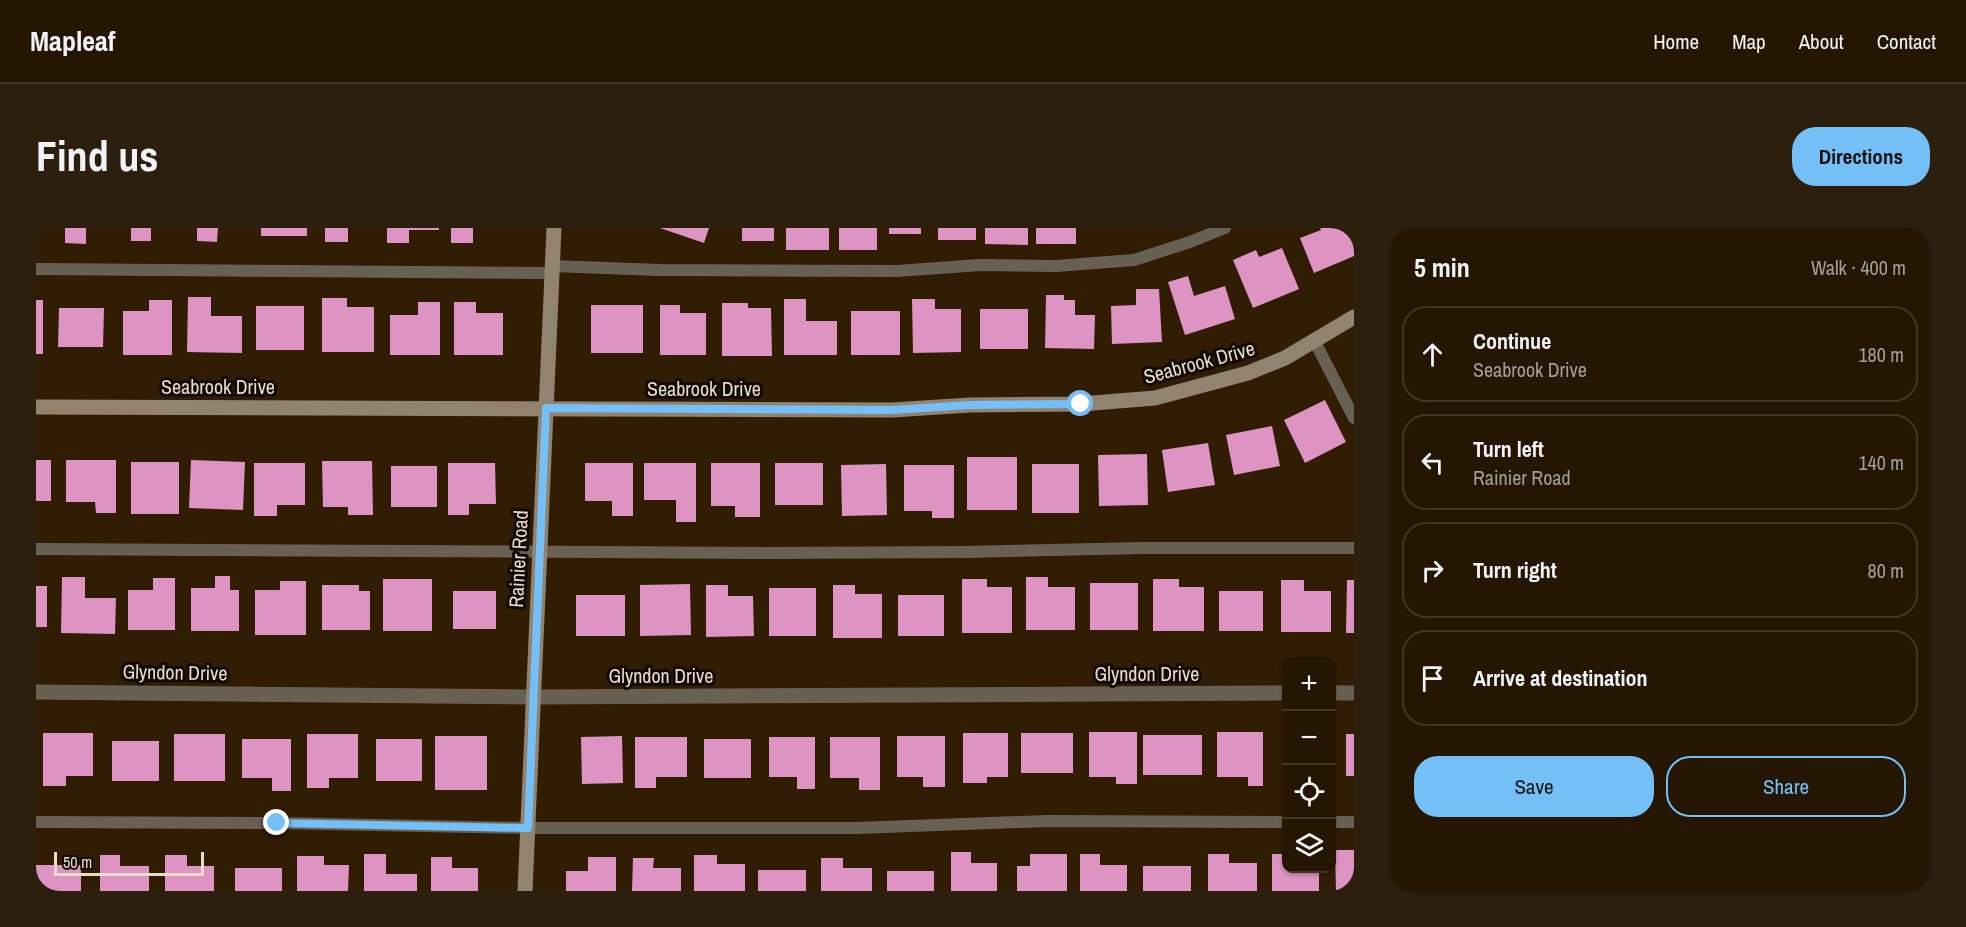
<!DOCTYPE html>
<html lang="en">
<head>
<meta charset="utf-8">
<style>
  body { margin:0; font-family:"Archivo Narrow",sans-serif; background:#2d1f0d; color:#f1f3f6 }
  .controls { position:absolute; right:18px; bottom:18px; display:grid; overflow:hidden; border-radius:12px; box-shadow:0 2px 4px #0004 }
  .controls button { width:54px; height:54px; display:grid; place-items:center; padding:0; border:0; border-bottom:2px solid #423525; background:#251603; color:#f1f3f6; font:30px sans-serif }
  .scale { position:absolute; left:18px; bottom:15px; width:150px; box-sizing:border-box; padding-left:6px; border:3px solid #e9dccd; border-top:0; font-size:16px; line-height:21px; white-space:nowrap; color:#e9dccd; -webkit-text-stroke:4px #120a02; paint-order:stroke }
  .stop { position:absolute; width:18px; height:18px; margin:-14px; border:4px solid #74c0f6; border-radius:50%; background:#fff }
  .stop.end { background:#74c0f6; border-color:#fff; box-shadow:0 2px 6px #0008 }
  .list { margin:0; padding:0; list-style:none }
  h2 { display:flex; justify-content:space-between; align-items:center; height:78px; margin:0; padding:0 24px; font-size:26px }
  h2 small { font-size:20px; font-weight:400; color:#a39f9a }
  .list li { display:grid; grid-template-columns:39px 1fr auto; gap:18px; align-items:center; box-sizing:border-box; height:96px; margin:0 12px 12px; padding:0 12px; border:2px solid #423525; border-radius:24px }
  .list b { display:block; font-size:22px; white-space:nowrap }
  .list p { margin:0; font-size:20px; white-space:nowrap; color:#a39f9a }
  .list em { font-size:20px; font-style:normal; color:#a39f9a }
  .actions { display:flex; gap:12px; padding:18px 24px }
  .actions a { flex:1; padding:14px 0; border:2px solid #74c0f6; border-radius:24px; text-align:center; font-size:21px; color:#74c0f6 }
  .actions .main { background:#74c0f6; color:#111 }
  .icon { flex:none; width:33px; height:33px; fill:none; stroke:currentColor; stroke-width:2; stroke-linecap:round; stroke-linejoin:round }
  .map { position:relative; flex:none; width:1318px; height:663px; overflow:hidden; border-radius:24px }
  header { display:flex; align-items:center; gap:36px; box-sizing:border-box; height:84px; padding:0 30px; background:#251603; border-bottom:2px solid #423525 }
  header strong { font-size:28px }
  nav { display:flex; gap:33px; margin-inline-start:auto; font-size:21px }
  .intro { display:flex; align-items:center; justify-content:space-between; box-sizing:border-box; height:144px; padding:0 36px }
  h1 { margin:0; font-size:42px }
  .button { padding:15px 27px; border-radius:24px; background:#74c0f6; color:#111; font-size:21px; font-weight:700 }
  main { display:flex; gap:36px; padding:0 36px }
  aside { flex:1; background:#251603; border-radius:24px; box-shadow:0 2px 4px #0004 }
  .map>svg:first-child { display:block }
  .building { fill:#dd94c2 }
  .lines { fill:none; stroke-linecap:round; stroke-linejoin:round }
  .lane { stroke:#696054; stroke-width:12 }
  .street { stroke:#696054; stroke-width:15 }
  .secondary { stroke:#928370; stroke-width:15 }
  .route { stroke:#74c0f6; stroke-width:8 }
  .labels { text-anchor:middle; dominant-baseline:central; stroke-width:6; stroke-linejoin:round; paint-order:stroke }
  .street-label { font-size:20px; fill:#e9dccd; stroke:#120a02 }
</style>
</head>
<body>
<header>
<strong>Mapleaf</strong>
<nav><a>Home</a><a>Map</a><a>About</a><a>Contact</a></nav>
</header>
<div class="intro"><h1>Find us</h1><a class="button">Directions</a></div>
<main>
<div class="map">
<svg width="1318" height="663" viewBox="0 0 1318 663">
  <rect width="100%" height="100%" fill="#311d04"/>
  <!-- building -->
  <path class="building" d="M29 0H50V16L29 15Z
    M95 0H115V13H95Z
    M161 0H182L181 14 161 13Z
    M225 0H271V8H225Z
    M289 0H312V14H289Z
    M351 0H403V2H373V15H351Z
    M415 0H437V15H415Z
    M624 0H673L668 15Z
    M706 0H738V13H706Z
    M750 0H793V22H750Z
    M803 0H841V22H803Z
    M853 0H885V6H853Z
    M902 0H940V12H902Z
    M949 0H992V17L949 16Z
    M1000 0H1040V16H1000Z
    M1284 0H1313L1318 11V28L1278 45 1264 10 1285 2Z
    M1246 20 1263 61 1217 80 1197 32 1220 22 1223 29Z
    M1152 48 1158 68 1189 58 1199 91 1149 107 1132 54Z
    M1100 61H1123L1126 114 1076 116 1075 78 1100 77Z
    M1010 67H1028V72H1039V87H1059L1058 121 1009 120Z
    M152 69H175V88H206V125L151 124Z
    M286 70H311V79H338V124H286Z
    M748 71H770V93H801V127H748Z
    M876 71H899V81H925V124L877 125Z
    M0 72H7V126H0Z
    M113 72H136V127H87V83H113Z
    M382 74H404V127H354V87H382Z
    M418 74H440V85H467V127H418Z
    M686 75H712V80H735L736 128H686Z
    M555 77H607V125H555Z
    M624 77H644V85H670V127H624Z
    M220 78H268V122H220Z
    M23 80H68L67 119H22Z
    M944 81H992V121H944Z
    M815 83H864V127H815Z
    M1289 172 1310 214 1269 235 1248 192Z
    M1236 198 1244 238 1198 247 1190 207Z
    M1172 215 1179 257 1132 264 1126 222Z
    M1111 226 1112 277 1063 278 1062 227Z
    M931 229H981V282H931Z
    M0 232H15V273H0Z
    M30 232H80V285H60L59 274H30Z
    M155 232 209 234 207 282 153 280Z
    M286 233H336L337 287H312V279H287Z
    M95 234H143V286H95Z
    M218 235H269V277H241V288H218Z
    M412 235H459L460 276H433V287H412Z
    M549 235H597V288H576V273H549Z
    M608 235H660V294H640V272H608Z
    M675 235H724V289H699V278H675Z
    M739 235H787V277H739Z
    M850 236 851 287 806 288 805 237Z
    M996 236H1043V285H996Z
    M868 237H918V290H896V283H868Z
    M355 238H401V279H355Z
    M179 348H194V362H203V403H155V360H179Z
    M26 349H49V370H80L79 406 25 405Z
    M990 349H1012V359H1039V402H990Z
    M117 350H139V402H92V362H117Z
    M347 351H396V403H347Z
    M926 351H951V359H976V405H926Z
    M1117 351H1143V359H1168V403H1117Z
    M1245 352H1268V363H1295V404H1245Z
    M1311 352H1318V405H1310Z
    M244 353H270V407H219V362H244Z
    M1054 355H1102V402H1054Z
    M654 356 655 407 604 408V357Z
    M286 357H323V363H334V402H286Z
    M670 357H692V368H717L718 408 670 409Z
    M797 357H819V366H846V410H797Z
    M0 358H11V399H0Z
    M733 360H780V408H733Z
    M417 363H460V401H417Z
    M1183 363H1227V403H1183Z
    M540 367H589V408H540Z
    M862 367H908V408H862Z
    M1053 504H1101V556H1080V549H1053Z
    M1181 504H1227V558H1212V549H1181Z
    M7 505H57V548H30V558H7Z
    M927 505H972V549H951V555H927Z
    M985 505H1037V545H985Z
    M138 506H189V553H138Z
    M271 506H322V550H293V560H271Z
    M1310 506H1318V548H1310Z
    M1107 507H1166V547H1107Z
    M399 508H451V562H399Z
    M586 508 587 555 546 556 545 509Z
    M861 508H909V559H887V549H861Z
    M599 509H651V549H620V560H599Z
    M733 509H779V561H761V549H733Z
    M794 509H844V562H823V550H794Z
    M206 511H255V563H236V550H206Z
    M340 511H386V553H340Z
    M668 511H715V550H668Z
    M76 513H123V553H76Z
    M1299 622H1318V663H1300Z
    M915 624H935V635H961V663H915Z
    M328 626H350V646H381V663H328Z
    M994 626H1031V663H981V638H994Z
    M1044 626H1064V637H1091V663H1044Z
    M1172 626H1193V635H1221V663H1172Z
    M1236 626H1250V640H1283V663H1236Z
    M64 627H84V638H113V663H64Z
    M129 627H151V638H178V663H129Z
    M658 627H681V636H709V663H658Z
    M261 628H288V637H313L312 663H261Z
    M395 629H416V640H442V663H395Z
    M552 629H580V663H530V643H552Z
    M597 630H618L617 640H645V663H596Z
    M785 630H807V640H836V663H785Z
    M0 637H45V663H0Z
    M1107 638H1155V663H1107Z
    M199 640H246V663H199Z
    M722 642H770V663H722Z
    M851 643H898V663H851Z"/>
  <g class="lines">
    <!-- lane -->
    <path class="lane" d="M516 38 624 42 861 43 944 37 1020 38 1098 32 1154 14 1189 0
      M0 41 516 45
      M1279 114 1318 190
      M0 321 729 325 930 324 1107 320H1318
      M0 594 241 595 492 600H821L1011 593 1250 594
      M1296 594H1318"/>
    <!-- street -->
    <path class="street" d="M0 464 497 469 1250 465
      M1296 465H1318"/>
    <!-- secondary -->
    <path class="secondary" d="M0 179 856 182 934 177 1045 176 1119 170 1212 145 1249 130 1318 89
      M489 663 518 0"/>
  </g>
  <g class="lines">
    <!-- route -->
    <path class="route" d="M241 595 492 600 510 180 856 182 934 177 1045 176"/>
  </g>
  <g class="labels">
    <!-- street labels -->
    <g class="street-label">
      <text transform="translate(1163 134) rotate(-15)">Seabrook Drive</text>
      <text x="182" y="158">Seabrook Drive</text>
      <text x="668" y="160">Seabrook Drive</text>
      <text transform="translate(482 331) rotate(-87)">Rainier Road</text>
      <text transform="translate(139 444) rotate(1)">Glyndon Drive</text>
      <text x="1111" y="445">Glyndon Drive</text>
      <text x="625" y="447">Glyndon Drive</text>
    </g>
  </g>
</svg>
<div class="controls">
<button>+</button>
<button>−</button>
<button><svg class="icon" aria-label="locate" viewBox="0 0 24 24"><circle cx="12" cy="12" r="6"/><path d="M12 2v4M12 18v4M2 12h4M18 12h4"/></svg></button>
<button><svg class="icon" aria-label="layers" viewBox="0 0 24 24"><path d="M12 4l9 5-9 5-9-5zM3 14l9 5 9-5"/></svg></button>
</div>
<div class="scale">50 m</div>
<div class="stop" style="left:1045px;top:176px"></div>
<div class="stop end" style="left:241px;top:595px"></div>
</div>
<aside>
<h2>5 min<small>Walk · 400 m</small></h2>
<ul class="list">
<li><svg class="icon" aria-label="ahead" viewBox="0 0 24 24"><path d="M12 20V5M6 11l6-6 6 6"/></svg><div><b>Continue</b><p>Seabrook Drive</p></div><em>180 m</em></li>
<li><svg class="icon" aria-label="left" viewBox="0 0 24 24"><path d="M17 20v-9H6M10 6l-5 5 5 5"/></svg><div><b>Turn left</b><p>Rainier Road</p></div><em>140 m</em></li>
<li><svg class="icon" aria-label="right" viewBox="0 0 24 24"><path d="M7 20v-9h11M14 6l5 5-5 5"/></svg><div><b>Turn right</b></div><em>80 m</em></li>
<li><svg class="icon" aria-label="arrive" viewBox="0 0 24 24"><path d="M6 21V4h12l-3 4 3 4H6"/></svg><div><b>Arrive at destination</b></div></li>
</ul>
<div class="actions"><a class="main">Save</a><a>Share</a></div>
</aside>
</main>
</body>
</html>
